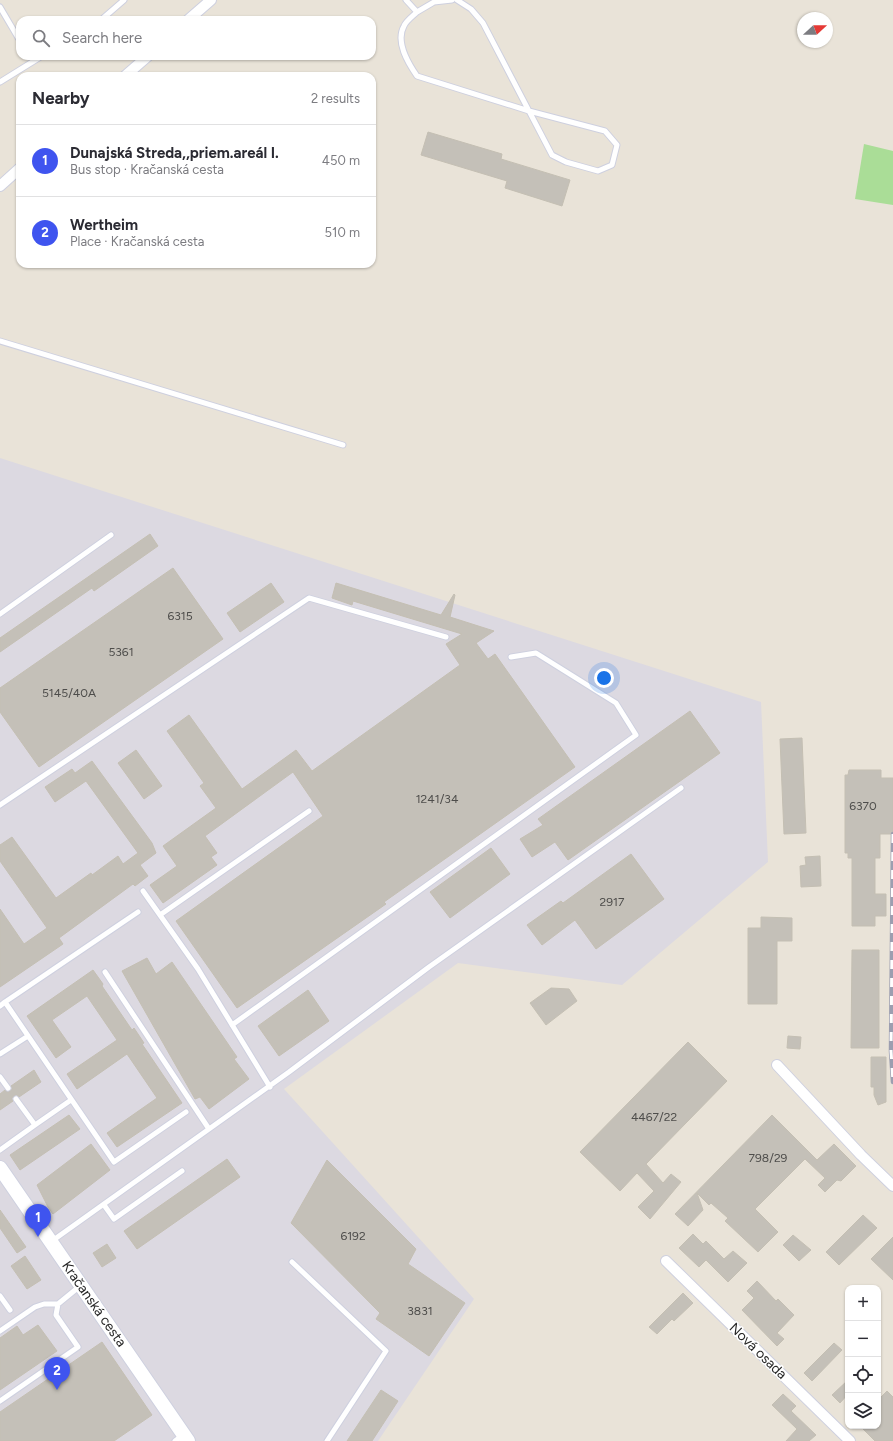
<!DOCTYPE html>
<html lang="en">
<head>
<meta charset="utf-8">
<style>
  body { margin:0; font-family:Figtree,sans-serif; background:#f7f7f7; color:#2b2b33 }
  .controls { position:absolute; right:12px; bottom:12px; display:grid; overflow:hidden; border-radius:8px; box-shadow:0 1px 3px #0004 }
  .controls button { width:36px; height:36px; display:grid; place-items:center; padding:0; border:0; border-bottom:1px solid #e1e1e2; background:#fff; color:#2b2b33; font:20px sans-serif }
  .compass { position:absolute; left:797px; top:12px; width:36px; height:36px; border-radius:50%; background:#fff; box-shadow:0 1px 3px #0004; rotate:69deg }
  .you { position:absolute; left:604px; top:678px; width:14px; height:14px; margin:-10px; border:3px solid #fff; border-radius:50%; background:#1a73e8; box-shadow:0 0 0 6px #1a73e833 }
  .badge { display:grid; place-items:center; width:26px; height:26px; border-radius:50%; background:#3f54ef; color:#fff; font-size:13px; font-weight:700 }
  .pin { position:absolute; translate:-50% -33px; filter:drop-shadow(0 1px 2px #0008) }
  .pin::after { content:''; position:absolute; top:21px; width:14px; height:12px; background:inherit; clip-path:polygon(0 0,100% 0,50% 100%) }
  .list { margin:0; padding:0; list-style:none }
  h2 { display:flex; justify-content:space-between; align-items:center; height:52px; margin:0; padding:0 16px; font-size:17px }
  h2 small { font-size:13px; font-weight:400; color:#7c7c81 }
  .list li { display:grid; grid-template-columns:26px 1fr auto; gap:12px; align-items:center; box-sizing:border-box; height:72px; padding:0 16px; border-top:1px solid #e1e1e2 }
  .list b { display:block; font-size:15px; white-space:nowrap }
  .list p { margin:0; font-size:13px; white-space:nowrap; color:#7c7c81 }
  .list em { font-size:13px; font-style:normal; color:#7c7c81 }
  .icon { flex:none; width:22px; height:22px; fill:none; stroke:currentColor; stroke-width:2; stroke-linecap:round; stroke-linejoin:round }
  .map { position:relative; flex:none; width:893px; height:1441px; overflow:hidden }
  .search { position:absolute; background:#fff; box-shadow:0 1px 3px #0004; left:16px; top:16px; width:360px; height:44px; display:flex; align-items:center; gap:10px; box-sizing:border-box; padding:0 14px; border-radius:12px; color:#7c7c81; font-size:15px }
  .panel { position:absolute; background:#fff; box-shadow:0 1px 3px #0004; left:16px; top:72px; width:360px; height:196px; border-radius:12px }
  .map>svg:first-child { display:block }
  .industrial { fill:#dcd9e1 }
  .green { fill:#aadd97 }
  .building { fill:#c4c0b8; stroke:#c4bfb3 }
  .lines { fill:none; stroke-linecap:round; stroke-linejoin:round }
  .lane-casing { stroke:#ced0df; stroke-width:7 }
  .street-casing { stroke:#ced0df; stroke-width:12 }
  .secondary-casing { stroke:#ced0df; stroke-width:16 }
  .lane { stroke:#fff; stroke-width:5 }
  .street { stroke:#fff; stroke-width:10 }
  .secondary { stroke:#fff; stroke-width:14 }
  .rail-casing { stroke:#9c9eb0; stroke-width:4.5 }
  .rail { stroke:#fff; stroke-width:3; stroke-dasharray:9; stroke-linecap:butt }
  .labels { text-anchor:middle; dominant-baseline:central; stroke-width:3; stroke-linejoin:round; paint-order:stroke }
  .number-label { font-size:12px; fill:#4e4d4b }
  .street-label { font-size:14px; fill:#272727; stroke:#fff }
</style>
</head>
<body>
<div class="map">
<svg width="893" height="1441" viewBox="0 0 893 1441">
  <rect width="100%" height="100%" fill="#e9e3d8"/>
  <!-- industrial -->
  <path class="industrial" d="M0 458 761 702 768 862 622 985 458 963 284 1089 474 1299 378 1441H0Z"/>
  <!-- green -->
  <path class="green" d="M864 144 893 151V205L855 199Z"/>
  <!-- building -->
  <path class="building" d="M428 132 502 154 501 159 570 180 562 206 505 188 507 181 421 155Z
    M150 534 158 546 94 591 92 588 0 652V638Z
    M173 568 223 639 39 767 0 712V688Z
    M271 583 284 602 240 632 227 613Z
    M336 583 441 615 454 594 455 595 450 617 494 631 476 643 488 659 495 654 575 767 384 902 386 904 237 1008 176 921 323 816 293 772 205 836 217 853 211 857 217 865 163 903 150 885 177 866 163 846 216 808 200 786 204 783 167 731 189 715 242 789 296 750 312 771 460 665 446 644 462 634 353 601 352 605 332 598Z
    M690 711 720 753 568 860 555 842 532 857 520 839 543 825 538 819Z
    M802 738 806 833 784 834 780 739Z
    M136 750 162 786 144 799 118 763Z
    M92 761 152 843 156 853 140 865 148 876 135 886 133 884 59 938 63 944 0 987V909L24 944 47 928 0 861V845L12 837 56 898 91 873 92 875 118 856 123 864 138 853 86 781 55 802 45 787 72 769 75 773Z
    M849 770H881V778H893V834H880V858H875V894H886V916H875V926H852V858H848V853H845V775H848Z
    M491 848 510 874 450 918 430 892Z
    M631 854 664 899 596 949 575 920 542 945 527 925 561 901 563 903Z
    M820 856 821 886 801 887 800 866 806 865 805 857Z
    M761 917 792 918V941H777V1004H748V928H761Z
    M852 950H879V1048H851Z
    M147 958 156 974 172 962 237 1057 234 1059 249 1079 209 1109 200 1097 195 1099 122 971Z
    M93 970 103 984 102 986 132 1030 134 1028 144 1043 142 1044 182 1103 117 1147 107 1133 157 1098 127 1054 77 1089 67 1074 117 1040 87 996 52 1020 71 1047 56 1058 27 1016Z
    M551 988 569 989 577 1001 546 1025 530 1003Z
    M308 990 329 1021 279 1056 258 1026Z
    M788 1036 801 1037 800 1049 787 1048Z
    M688 1042 727 1081 646 1164 663 1183 671 1174 681 1182 650 1219 638 1207 654 1191 637 1173 620 1191 580 1152Z
    M871 1057H886V1102L878 1105 874 1095V1087H871Z
    M34 1070 41 1082 19 1097 17 1095 14 1096 12 1098 13 1101 0 1110V1094L5 1090 10 1091 12 1089 11 1086Z
    M69 1115 80 1129 20 1170 10 1155Z
    M772 1115 817 1160 834 1144 856 1166 841 1181 837 1180 825 1192 818 1185 825 1178 805 1159 755 1209 778 1232 758 1252 725 1221 728 1218 711 1203 709 1205 697 1193 703 1210 688 1226 675 1214Z
    M91 1144 110 1170 53 1214 48 1207 37 1185Z
    M227 1159 240 1177 137 1249 124 1231Z
    M327 1160 416 1249 408 1264 465 1303 429 1356 376 1319 380 1313 291 1223Z
    M0 1210 26 1247 17 1253 0 1228Z
    M863 1215 877 1228 839 1265 826 1252Z
    M693 1234 703 1244 706 1241 724 1259 733 1251 747 1263 728 1282 706 1260 699 1267 679 1248Z
    M793 1235 811 1250 799 1261 783 1245Z
    M893 1237V1280L871 1259Z
    M107 1244 116 1258 102 1267 93 1253Z
    M25 1256 41 1280 27 1289 11 1266Z
    M757 1281 776 1301 778 1299 794 1315 777 1333 784 1339 777 1346 742 1310 754 1298 747 1291Z
    M683 1293 693 1303 674 1321 672 1319 657 1334 649 1327Z
    M38 1325 57 1351 0 1390V1338L17 1326 23 1335Z
    M102 1342 152 1415 114 1441H0V1412Z
    M834 1343 842 1350 812 1381 804 1373Z
    M848 1380V1394L840 1403 832 1395Z
    M381 1390 398 1401 372 1441H347Z
    M887 1391 893 1397V1441H875L860 1426H878V1400Z
    M783 1394 796 1406 791 1411 816 1435 809 1441H786L797 1429 772 1405Z"/>
  <g class="lines">
    <!-- lane casing -->
    <g class="lane-casing">
      <path id="lane" d="M406 0 417 12 434 2 452 0
        M0 7 20 41
        M417 12C413 16 406 21 404 26 395 42 408 63 417 76L529 111 605 131 617 145 612 165 598 171 566 162 552 155 483 23 471 9 457 0
        M101 20 124 0
        M0 82 42 56
        M0 341 343 445
        M0 614 111 535
        M0 805 309 598 446 637
        M143 891 198 969 270 1087
        M138 912 5 1002 114 1162 186 1112
        M160 915 309 811
        M105 972 209 1129
        M0 1006 5 1002
        M232 1025 636 735 616 703 536 653 511 657
        M0 1054 28 1036
        M0 1077 8 1088
        M35 1125 71 1100
        M0 1150 35 1125 16 1099
        M104 1205 114 1219 182 1171
        M52 1241 289 1072 429 967 681 788
        M292 1262 386 1351 327 1441
        M0 1296 10 1310
        M0 1331 35 1307 44 1304H58L80 1286
        M0 1401 78 1347 56 1315 58 1304
        M175 1441 183 1435"/>
    </g>
    <!-- street casing -->
    <g class="street-casing">
      <path id="street" d="M188 20 211 0
        M125 76 148 56
        M0 186 20 168
        M777 1065 861 1155 893 1186
        M666 1261 850 1441"/>
    </g>
    <!-- secondary casing -->
    <g class="secondary-casing">
      <path id="secondary" d="M0 1168 188 1441"/>
    </g>
    <!-- lane -->
    <use href="#lane" class="lane"/>
    <!-- street -->
    <use href="#street" class="street"/>
    <!-- secondary -->
    <use href="#secondary" class="secondary"/>
    <!-- rail casing -->
    <g class="rail-casing">
      <path id="rail" d="M893 834 891 1051 893 1082"/>
    </g>
    <!-- rail -->
    <use href="#rail" class="rail"/>
  </g>
  <g class="labels">
    <!-- number labels -->
    <g class="number-label">
      <text x="180" y="616">6315</text>
      <text x="121" y="652">5361</text>
      <text x="69" y="693">5145/40A</text>
      <text x="437" y="799">1241/34</text>
      <text x="863" y="806">6370</text>
      <text x="612" y="902">2917</text>
      <text x="654" y="1117">4467/22</text>
      <text x="768" y="1158">798/29</text>
      <text x="353" y="1236">6192</text>
      <text x="420" y="1311">3831</text>
    </g>
    <!-- street labels -->
    <g class="street-label">
      <text transform="translate(94 1304) rotate(55)">Kračanská cesta</text>
      <text transform="translate(758 1351) rotate(44)">Nová osada</text>
    </g>
  </g>
</svg>
<div class="controls">
<button>+</button>
<button>−</button>
<button><svg class="icon" aria-label="locate" viewBox="0 0 24 24"><circle cx="12" cy="12" r="6"/><path d="M12 2v4M12 18v4M2 12h4M18 12h4"/></svg></button>
<button><svg class="icon" aria-label="layers" viewBox="0 0 24 24"><path d="M12 4l9 5-9 5-9-5zM3 14l9 5 9-5"/></svg></button>
</div>
<svg class="compass" viewBox="-18 -18 36 36"><path d="M0-13l5 13h-10z" fill="#e53935"/><path d="M0 13l5-13h-10z" fill="#7c7c81"/></svg>
<div class="you"></div>
<div class="pin badge" style="left:38px;top:1237px">1</div>
<div class="pin badge" style="left:57px;top:1390px">2</div>
<div class="search"><svg class="icon" aria-label="search" viewBox="0 0 24 24"><circle cx="10" cy="10" r="6"/><path d="M15 15l6 6"/></svg>Search here</div>
<section class="panel">
<h2>Nearby<small>2 results</small></h2>
<ul class="list">
<li><span class="badge">1</span><div><b>Dunajská Streda,,priem.areál I.</b><p>Bus stop · Kračanská cesta</p></div><em>450 m</em></li>
<li><span class="badge">2</span><div><b>Wertheim</b><p>Place · Kračanská cesta</p></div><em>510 m</em></li>
</ul>
</section>
</div>
</body>
</html>
